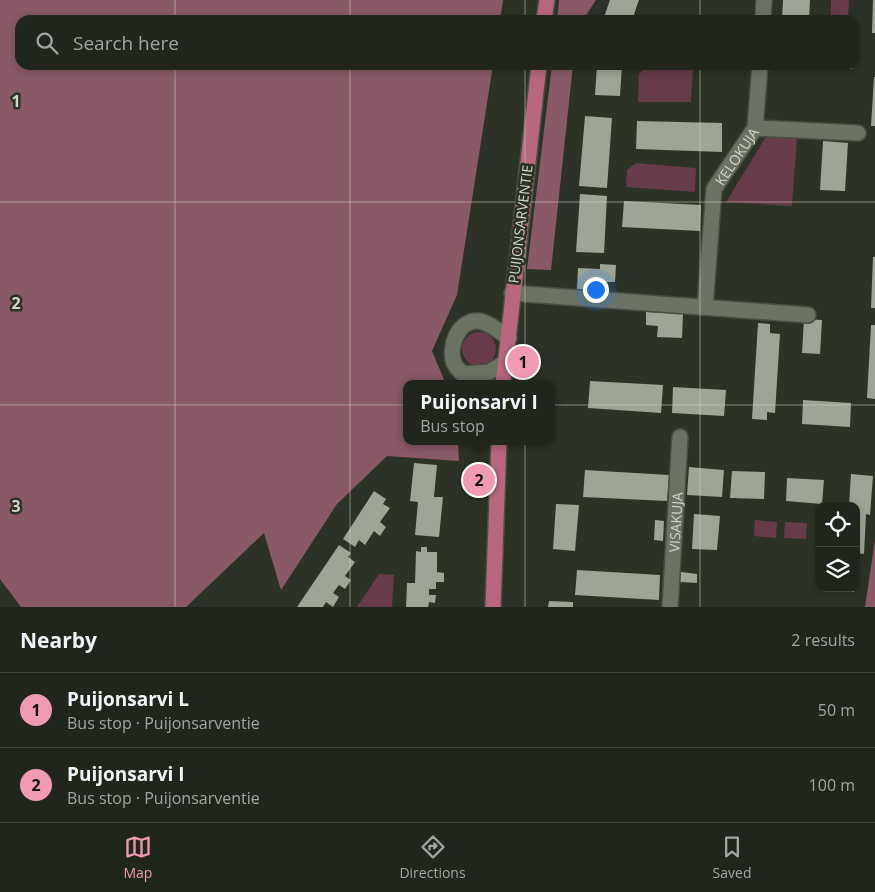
<!DOCTYPE html>
<html lang="en">
<head>
<meta charset="utf-8">
<style>
  body { margin:0; font-family:"Open Sans",sans-serif; background:#292e25; color:#f1f3f6 }
  .controls { position:absolute; right:15px; bottom:15px; display:grid; overflow:hidden; border-radius:10px; box-shadow:0 2px 8px #0003 }
  .controls button { width:45px; height:45px; display:grid; place-items:center; padding:0; border:0; border-bottom:1px solid #3e433b; background:#21261c; color:#f1f3f6; font:25px sans-serif }
  .you { position:absolute; left:595px; top:289px; width:18px; height:18px; margin:-12px; border:4px solid #fff; border-radius:50%; background:#1a73e8; box-shadow:0 0 0 8px #1a73e833 }
  .badge { display:grid; place-items:center; width:32px; height:32px; border-radius:50%; background:#f19ab3; color:#111; font-size:16px; font-weight:700 }
  .pin { position:absolute; translate:-50% -50%; border:2px solid #fff; box-shadow:0 1px 5px #0006 }
  .popup { position:absolute; left:403px; top:380px; width:152px; height:65px; box-sizing:border-box; display:grid; place-content:center; border-radius:10px; background:#21261c; filter:drop-shadow(0 1px 4px #0005); font-size:16px; white-space:nowrap; color:#a2a5a3 }
  .popup b { font-size:19px; color:#f1f3f6 }
  .popup::after { content:''; position:absolute; left:50%; top:100%; margin-left:-10px; border:10px solid transparent; border-top-color:#21261c }
  .list { margin:0; padding:0; list-style:none }
  h2 { display:flex; justify-content:space-between; align-items:center; height:65px; margin:0; padding:0 20px; font-size:21px }
  h2 small { font-size:16px; font-weight:400; color:#a2a5a3 }
  .list li { display:grid; grid-template-columns:32px 1fr auto; gap:15px; align-items:center; box-sizing:border-box; height:75px; padding:0 20px; border-top:1px solid #3e433b }
  .list b { display:block; font-size:19px; white-space:nowrap }
  .list p { margin:0; font-size:16px; white-space:nowrap; color:#a2a5a3 }
  .list em { font-size:16px; font-style:normal; color:#a2a5a3 }
  .icon { flex:none; width:28px; height:28px; fill:none; stroke:currentColor; stroke-width:2; stroke-linecap:round; stroke-linejoin:round }
  .map { position:relative; flex:none; width:875px; height:607px; overflow:hidden }
  .search { position:absolute; background:#21261c; box-shadow:0 2px 8px #0003; left:15px; right:15px; top:15px; height:55px; display:flex; align-items:center; gap:12px; box-sizing:border-box; padding:0 18px; border-radius:15px; color:#a2a5a3; font-size:19px }
  .sheet { height:215px; background:#21261c }
  nav { display:flex; justify-content:space-around; align-items:center; box-sizing:border-box; height:70px; border-top:1px solid #3e433b; background:#21261c; font-size:14px; color:#a2a5a3 }
  nav a { display:grid; justify-items:center; gap:2px }
  nav .on { color:#f19ab3 }
  .map>svg:first-child { display:block }
  .green { fill:#673b49 }
  .forest { fill:#895967 }
  .building { fill:#9da594 }
  .lines { fill:none; stroke-linecap:round; stroke-linejoin:round }
  .minor-casing { stroke:#494e43; stroke-width:18 }
  .major-casing { stroke:#494e43; stroke-width:18 }
  .minor { stroke:#6c7364; stroke-width:15 }
  .major { stroke:#b8677f; stroke-width:15 }
  .grid { fill:none; stroke:#d1d5cd; stroke-width:1; stroke-opacity:0.55 }
  .labels { text-anchor:middle; dominant-baseline:central; stroke-width:5; stroke-linejoin:round; paint-order:stroke }
  .street-label { font-size:14px; fill:#d1d5cd; stroke:#2c3225 }
  .grid-label { font-size:16px; text-anchor:middle; font-weight:bold; fill:#d1d5cd; stroke:#2c3225; stroke-width:5; stroke-linejoin:round; paint-order:stroke }
</style>
</head>
<body>
<div class="map">
<svg width="875" height="607" viewBox="0 0 875 607">
  <rect width="100%" height="100%" fill="#2c3225"/>
  <!-- green -->
  <path class="green" d="M831 0H849L848 20H831Z
    M693 67 691 102H638L639 74 645 68Z
    M767 135 797 137 792 206 726 202Z
    M636 163 696 168 695 192 626 187 627 170Z
    M462 349a17 17 0 1 1 34 0a17 17 0 1 1-34 0Z
    M755 520 777 522 776 538 754 536Z
    M785 522 807 523 806 539 784 538Z
    M379 574 394 575 392 607H357Z"/>
  <!-- forest -->
  <path class="forest" d="M0 0H503L500 20H20V65H493L457 295 432 351 446 384H406V441H458L459 461 387 456 337 504 281 590 264 533 186 607H21L0 579Z
    M559 0H596L583 20H557Z
    M552 65H573L551 270 527 269Z
    M875 540V607H865Z"/>
  <!-- building -->
  <path class="building" d="M610 0H639L632 20H603Z
    M783 0H810L809 20H782Z
    M873 0H875V33H872Z
    M597 65H622L620 96 595 95Z
    M834 65H853L852 69 834 68Z
    M874 77H875V126H871Z
    M585 116 612 118 607 188 579 186Z
    M637 121 722 123V152L636 149Z
    M823 141 848 143 845 191 820 190Z
    M580 194 607 196 604 253 576 252Z
    M624 201 701 205 700 231 622 227Z
    M873 257H875V308H871Z
    M600 264 616 265 615 282H607L606 292 577 290 578 268 600 269Z
    M646 312 683 314 682 338 657 337 658 326 646 325Z
    M804 319 822 320 820 354 802 353Z
    M758 323 770 324V333L780 334 775 413 767 412V420L752 419Z
    M871 325H875V399L867 398Z
    M590 381 663 385 661 413 588 408Z
    M673 387 726 390 724 416 672 413Z
    M803 400 851 403 850 427 802 424Z
    M414 463 437 465 434 497H443L439 537 415 535 418 502 410 501Z
    M689 467 724 470 722 497 687 495Z
    M585 470 669 475 667 501 583 497Z
    M732 471 765 472 764 499 730 498Z
    M851 474 873 476 870 515 866 514 864 554 856 553V506H849Z
    M787 478 824 480 822 504 786 501Z
    M374 491 386 499 383 504 390 508 380 522 386 527 380 536 374 531 365 545 359 540 355 547 343 539Z
    M556 504 579 505 575 551 553 549Z
    M694 514 720 516 717 550 692 549Z
    M655 520 664 521 663 541 654 540Z
    M339 545 351 553 348 557 355 562 345 576 351 580 345 589 339 585 333 593 339 597 333 607 326 602 323 607H297Z
    M421 547H427V552H437V572L444 573V582H436V589H429V595H436L435 603 429 602 428 607H406L407 583H415L416 551 421 552Z
    M577 570 660 575 659 600 575 595Z
    M681 572 697 574V583L680 582Z
    M835 588H854V592L834 591Z
    M549 601 573 602V607H548Z"/>
  <g class="lines">
    <!-- minor casing -->
    <g class="minor-casing">
      <g id="minor">
        <path d="M763 20 764 0"/>
        <path d="M755 128 858 133"/>
        <path d="M512 293 808 315"/>
        <path id="s1" d="M705 307 714 189 755 128 760 65"/>
        <path d="M464 374 489 372 506 362"/>
        <path d="M472 384C467 377 457 370 454 363 448 347 458 320 478 321 489 322 500 332 509 338"/>
        <path id="s2" d="M670 607 680 437"/>
      </g>
    </g>
    <!-- major casing -->
    <g class="major-casing">
      <path id="major" d="M544 20 547 0
        M503 384 539 65
        M493 607 499 441"/>
    </g>
    <!-- minor -->
    <use href="#minor" class="minor"/>
    <!-- major -->
    <use href="#major" class="major"/>
  </g>
  <!-- grid -->
  <path class="grid" d="M175 0V20M350 0V20M525 0V20M700 0V20M175 65V607M350 65V607M525 65V607M700 65V607M0 202H875M0 405H875"/>
  <g class="labels">
    <!-- street labels -->
    <g class="street-label">
      <text stroke="none"><textPath href="#s1" startOffset="158">KELOKUJA</textPath></text>
      <text transform="translate(520 224) rotate(-83)">PUIJONSARVENTIE</text>
      <text stroke="none"><textPath href="#s2" startOffset="85">VISAKUJA</textPath></text>
    </g>
  </g>
  <g class="grid-label">
    <text x="16" y="107">1</text>
    <text x="16" y="309">2</text>
    <text x="16" y="512">3</text>
  </g>
</svg>
<div class="controls">
<button><svg class="icon" aria-label="locate" viewBox="0 0 24 24"><circle cx="12" cy="12" r="6"/><path d="M12 2v4M12 18v4M2 12h4M18 12h4"/></svg></button>
<button><svg class="icon" aria-label="layers" viewBox="0 0 24 24"><path d="M12 4l9 5-9 5-9-5zM3 14l9 5 9-5"/></svg></button>
</div>
<div class="you"></div>
<div class="pin badge" style="left:523px;top:362px">1</div>
<div class="pin badge" style="left:479px;top:480px">2</div>
<div class="popup"><b>Puijonsarvi I</b>Bus stop</div>
<div class="search"><svg class="icon" aria-label="search" viewBox="0 0 24 24"><circle cx="10" cy="10" r="6"/><path d="M15 15l6 6"/></svg>Search here</div>
</div>
<section class="sheet">
<h2>Nearby<small>2 results</small></h2>
<ul class="list">
<li><span class="badge">1</span><div><b>Puijonsarvi L</b><p>Bus stop · Puijonsarventie</p></div><em>50 m</em></li>
<li><span class="badge">2</span><div><b>Puijonsarvi I</b><p>Bus stop · Puijonsarventie</p></div><em>100 m</em></li>
</ul>
</section>
<nav>
<a class="on"><svg class="icon" aria-label="map" viewBox="0 0 24 24"><path d="M3 6l6-2 6 2 6-2v14l-6 2-6-2-6 2zM9 4v14M15 6v14"/></svg>Map</a>
<a><svg class="icon" aria-label="directions" viewBox="0 0 24 24"><path d="M12 3l9 9-9 9-9-9zM9 14v-3h6M13 9l2 2-2 2"/></svg>Directions</a>
<a><svg class="icon" aria-label="saved" viewBox="0 0 24 24"><path d="M7 4h10v16l-5-4-5 4z"/></svg>Saved</a>
</nav>
</body>
</html>
